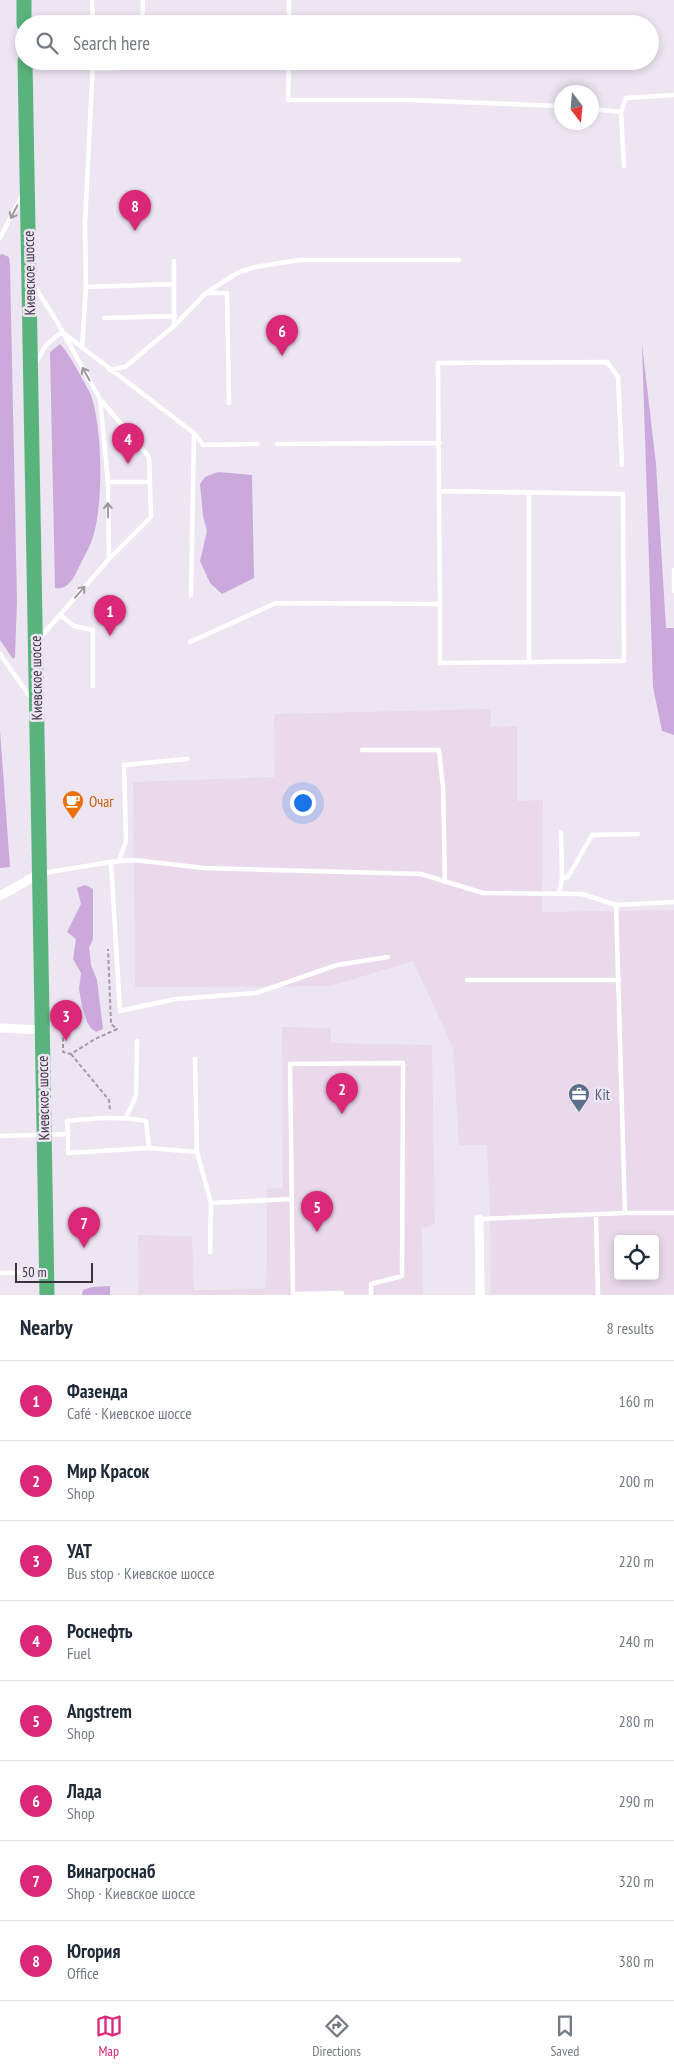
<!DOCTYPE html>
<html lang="en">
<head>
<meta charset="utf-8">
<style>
  body { margin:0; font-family:"PT Sans Narrow",sans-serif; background:#f2f2f3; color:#1f2937 }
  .controls { position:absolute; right:15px; bottom:15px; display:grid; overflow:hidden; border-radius:5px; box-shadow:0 2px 8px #0003 }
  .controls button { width:45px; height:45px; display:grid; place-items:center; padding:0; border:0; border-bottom:1px solid #e0e1e3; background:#fff; color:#1f2937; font:25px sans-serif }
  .compass { position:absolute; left:554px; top:85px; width:45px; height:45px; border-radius:50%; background:#fff; box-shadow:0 2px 8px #0003; rotate:164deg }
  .scale { position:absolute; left:15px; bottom:12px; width:78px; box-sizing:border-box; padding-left:5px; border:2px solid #38353a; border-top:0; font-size:14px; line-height:18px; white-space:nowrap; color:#38353a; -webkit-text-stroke:4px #eee5f2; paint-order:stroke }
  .you { position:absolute; left:302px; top:802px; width:18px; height:18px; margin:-12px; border:4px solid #fff; border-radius:50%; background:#1a73e8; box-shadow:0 0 0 8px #1a73e833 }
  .badge { display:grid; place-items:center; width:32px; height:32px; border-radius:50%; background:#db2777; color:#fff; font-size:16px; font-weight:700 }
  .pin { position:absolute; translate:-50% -41px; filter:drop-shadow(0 1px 2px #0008) }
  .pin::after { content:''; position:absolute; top:26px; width:18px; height:15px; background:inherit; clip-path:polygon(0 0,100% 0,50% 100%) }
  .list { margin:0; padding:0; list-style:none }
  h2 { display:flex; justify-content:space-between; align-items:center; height:65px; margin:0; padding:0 20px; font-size:21px }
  h2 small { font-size:16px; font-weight:400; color:#747a83 }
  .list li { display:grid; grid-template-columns:32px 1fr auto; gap:15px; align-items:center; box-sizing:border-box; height:80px; padding:0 20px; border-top:1px solid #e0e1e3 }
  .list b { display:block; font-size:19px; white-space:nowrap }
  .list p { margin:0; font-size:16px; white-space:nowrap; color:#747a83 }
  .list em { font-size:16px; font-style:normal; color:#747a83 }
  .icon { flex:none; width:28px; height:28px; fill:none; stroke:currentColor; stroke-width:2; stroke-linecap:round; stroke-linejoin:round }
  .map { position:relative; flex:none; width:674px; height:1295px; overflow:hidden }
  .search { position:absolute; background:#fff; box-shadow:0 2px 8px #0003; left:15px; right:15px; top:15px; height:55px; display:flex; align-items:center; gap:12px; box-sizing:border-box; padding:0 18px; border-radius:28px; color:#747a83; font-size:19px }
  .sheet { height:705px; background:#fff }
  nav { display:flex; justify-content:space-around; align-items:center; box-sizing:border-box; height:70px; border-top:1px solid #e0e1e3; background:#fff; font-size:14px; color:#747a83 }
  nav a { display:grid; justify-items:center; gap:2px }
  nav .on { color:#db2777 }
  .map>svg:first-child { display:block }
  .commercial { fill:#e9d9eb; fill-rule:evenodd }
  .green { fill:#cca9dc }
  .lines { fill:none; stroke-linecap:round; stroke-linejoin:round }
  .path { stroke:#a19aa4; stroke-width:2; stroke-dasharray:4 2.5; stroke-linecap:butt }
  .service { stroke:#fff; stroke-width:4.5 }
  .minor { stroke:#fff; stroke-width:9 }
  .trunk { stroke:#58b47c; stroke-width:15 }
  .oneway { stroke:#9c9a9c }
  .labels { text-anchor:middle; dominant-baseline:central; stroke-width:5; stroke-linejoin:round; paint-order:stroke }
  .street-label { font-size:15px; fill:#38353a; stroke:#eee5f2 }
  .food-label { font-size:15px; fill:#c56008; stroke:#eee5f2; text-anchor:start }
  .service-label { font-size:15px; fill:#4e5e75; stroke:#eee5f2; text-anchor:start }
</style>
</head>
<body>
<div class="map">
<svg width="674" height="1295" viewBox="0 0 674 1295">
  <rect width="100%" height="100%" fill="#eee5f2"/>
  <!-- commercial -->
  <path class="commercial" d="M491 709V727L517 726V801L543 800 542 912 674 910V1295H491L490 1218 487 1145H459L453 1048 413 961 331 986 135 987 133 782 275 777 274 714ZM618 1239H655V1276H618Z
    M282 1027 331 1028V1043L432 1045 435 1224 422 1228 423 1295H139L138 1235 192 1236 194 1290 265 1289 267 1268V1189L283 1188Z"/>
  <!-- green -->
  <path class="green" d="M2 254 9 257 10 266 17 601 15 657 13 659 0 640V255Z
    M60 344C67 351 72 361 77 369 81 377 86 385 90 393 103 425 104 506 92 540 89 549 83 558 79 567 74 577 69 590 55 588L50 352Z
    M642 344 656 464 666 628H674V735L662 731 653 687Z
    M218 472 252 475 254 578 222 594 210 583 200 561 207 531 203 516 200 484 205 477Z
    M0 730 10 867 0 868Z
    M85 885 93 889V939L89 948 91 965 97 980 103 1029 96 1032 91 1028 87 1022 82 1006 79 989 81 973 73 959 76 939 67 932 81 904 77 888Z
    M110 1286V1295H82L83 1290 92 1287Z"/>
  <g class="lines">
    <!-- path -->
    <path class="path" d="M63 1031V1052L71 1054 95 1039 117 1029 111 1024 108 949
      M71 1054 109 1100 110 1110"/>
    <!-- service -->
    <path class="service" d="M92 0 93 24
      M142 24 143 0
      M289 24V0
      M289 61 288 100H409L562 106
      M93 69 141 67V61
      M592 109 621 112 624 166
      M621 112 626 98 674 95
      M0 238 22 195
      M33 284 56 320 100 399 149 457 151 517 109 559 39 639
      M86 287 174 284
      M206 293 237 273 255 267 300 260H459
      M104 318 175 316
      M174 326 206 293H227L229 403
      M82 348 86 287 85 224 93 61
      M35 364 46 345 62 332 194 433 203 445 257 444
      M110 370 125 367 174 326V261
      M100 399 108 482 109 559
      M277 444 440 443
      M108 482H150
      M439 491 438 363 607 362 618 377 622 465
      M674 570V591
      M191 595 194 433
      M60 615 74 626 93 630V686
      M190 642 276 603 440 604 439 491 623 494 624 661 440 663V604
      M0 654 31 698
      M529 662V492
      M362 750H439L443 788 445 882
      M119 861 126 841 124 765 187 759
      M111 862 120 1011 176 999 256 993 337 965 388 957
      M43 873 111 862 134 860 204 868 421 874 483 893 582 894 616 905 625 1213 479 1219
      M562 878 568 877 592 835 638 834
      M559 894 562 878 561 832
      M616 905 674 902
      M467 980H619
      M195 1059 197 1152 211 1203
      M126 1117 136 1096 137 1041
      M0 1136 68 1134V1153L149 1148 146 1121C119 1116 95 1118 67 1121L68 1134
      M149 1148 197 1152
      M625 1213H674
      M596 1214 598 1295
      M210 1252 211 1203 292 1199
      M0 1273 44 1272
      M342 1293 293 1294 290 1064 403 1063 402 1276 371 1284V1295"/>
    <!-- minor -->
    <path class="minor" d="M0 896 39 874
      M0 1028 42 1030
      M479 1219 480 1295"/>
    <!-- trunk -->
    <path class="trunk" d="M24 0V24
      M25 61 47 1295"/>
  </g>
  <!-- one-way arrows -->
  <defs><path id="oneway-shaft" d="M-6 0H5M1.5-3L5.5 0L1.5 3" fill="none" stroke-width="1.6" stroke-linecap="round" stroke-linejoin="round" transform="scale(1.25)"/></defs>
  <g class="oneway">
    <use href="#oneway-shaft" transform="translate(14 212) rotate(117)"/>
    <use href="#oneway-shaft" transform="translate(86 374) rotate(-119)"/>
    <use href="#oneway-shaft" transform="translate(108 510) rotate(-91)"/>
    <use href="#oneway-shaft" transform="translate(80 592) rotate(-49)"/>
  </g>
  <!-- icons -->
  <defs>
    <g id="cafe-pin" transform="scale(1.125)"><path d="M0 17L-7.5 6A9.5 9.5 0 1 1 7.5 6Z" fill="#e8710a" stroke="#eee5f2"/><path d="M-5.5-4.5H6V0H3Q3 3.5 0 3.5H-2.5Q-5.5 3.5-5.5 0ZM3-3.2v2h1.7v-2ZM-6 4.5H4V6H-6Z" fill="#fff"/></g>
    <g id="office-pin" transform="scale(1.125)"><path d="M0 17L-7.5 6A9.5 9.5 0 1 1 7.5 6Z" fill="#5c6f8a" stroke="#eee5f2"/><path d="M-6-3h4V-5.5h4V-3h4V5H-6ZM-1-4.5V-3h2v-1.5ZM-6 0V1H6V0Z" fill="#fff"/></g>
  </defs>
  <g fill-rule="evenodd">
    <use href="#cafe-pin" x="73" y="801"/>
    <use href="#office-pin" x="579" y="1094"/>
  </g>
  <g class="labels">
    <!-- street labels -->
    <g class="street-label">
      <text transform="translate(29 273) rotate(-91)">Киевское шоссе</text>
      <text transform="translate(36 678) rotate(-91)">Киевское шоссе</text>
      <text transform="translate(43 1098) rotate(-91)">Киевское шоссе</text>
    </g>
    <!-- food labels -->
    <g class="food-label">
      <text x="89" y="801">Очаг</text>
    </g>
    <!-- service labels -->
    <g class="service-label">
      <text x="595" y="1094">Kit</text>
    </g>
  </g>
</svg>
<div class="controls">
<button><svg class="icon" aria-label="locate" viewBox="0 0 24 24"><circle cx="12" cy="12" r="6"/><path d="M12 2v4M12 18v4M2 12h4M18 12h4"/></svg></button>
</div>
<svg class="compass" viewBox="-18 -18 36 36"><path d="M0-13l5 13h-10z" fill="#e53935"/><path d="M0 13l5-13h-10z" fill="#747a83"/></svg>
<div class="scale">50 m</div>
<div class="you"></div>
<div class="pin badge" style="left:110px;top:636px">1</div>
<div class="pin badge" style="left:342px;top:1114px">2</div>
<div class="pin badge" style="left:66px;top:1041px">3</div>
<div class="pin badge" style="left:128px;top:464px">4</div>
<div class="pin badge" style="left:317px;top:1232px">5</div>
<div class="pin badge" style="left:282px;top:356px">6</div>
<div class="pin badge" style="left:84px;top:1248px">7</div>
<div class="pin badge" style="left:135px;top:231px">8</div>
<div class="search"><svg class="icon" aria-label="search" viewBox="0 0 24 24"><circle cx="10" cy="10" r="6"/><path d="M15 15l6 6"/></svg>Search here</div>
</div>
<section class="sheet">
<h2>Nearby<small>8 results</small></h2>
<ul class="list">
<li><span class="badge">1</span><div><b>Фазенда</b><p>Café · Киевское шоссе</p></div><em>160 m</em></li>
<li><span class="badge">2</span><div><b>Мир Красок</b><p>Shop</p></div><em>200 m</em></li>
<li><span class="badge">3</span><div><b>УАТ</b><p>Bus stop · Киевское шоссе</p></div><em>220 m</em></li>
<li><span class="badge">4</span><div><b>Роснефть</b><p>Fuel</p></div><em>240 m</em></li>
<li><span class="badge">5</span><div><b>Angstrem</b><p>Shop</p></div><em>280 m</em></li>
<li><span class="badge">6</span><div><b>Лада</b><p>Shop</p></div><em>290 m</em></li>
<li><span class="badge">7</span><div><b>Винагроснаб</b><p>Shop · Киевское шоссе</p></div><em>320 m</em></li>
<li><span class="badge">8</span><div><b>Югория</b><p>Office</p></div><em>380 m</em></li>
</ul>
</section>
<nav>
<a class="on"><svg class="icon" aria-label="map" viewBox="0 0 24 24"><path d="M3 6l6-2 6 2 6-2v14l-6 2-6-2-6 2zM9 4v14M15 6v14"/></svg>Map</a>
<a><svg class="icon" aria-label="directions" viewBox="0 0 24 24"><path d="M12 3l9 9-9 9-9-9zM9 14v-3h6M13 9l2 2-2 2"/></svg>Directions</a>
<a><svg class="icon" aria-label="saved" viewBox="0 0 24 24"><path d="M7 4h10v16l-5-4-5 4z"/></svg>Saved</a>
</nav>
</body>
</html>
